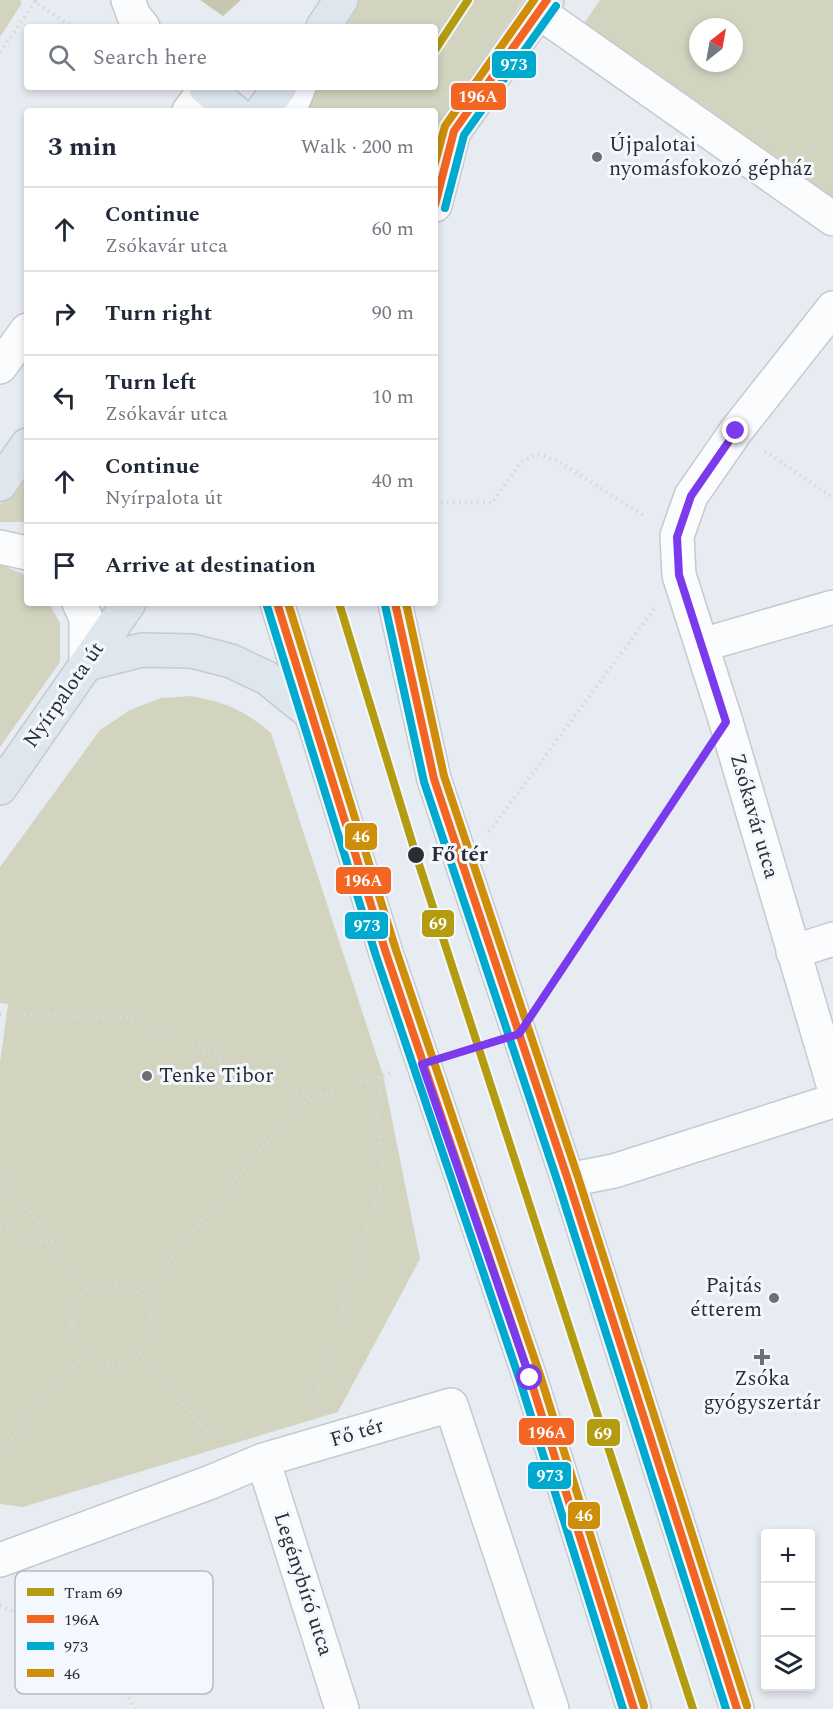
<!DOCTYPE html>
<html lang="en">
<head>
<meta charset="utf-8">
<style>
  body { margin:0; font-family:Spectral,serif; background:#f2f2f3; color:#1f2937 }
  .controls { position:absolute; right:18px; bottom:18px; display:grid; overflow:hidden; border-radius:6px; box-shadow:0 3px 9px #0003 }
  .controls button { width:54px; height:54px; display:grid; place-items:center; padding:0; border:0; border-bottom:2px solid #e0e1e3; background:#fff; color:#1f2937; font:30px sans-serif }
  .compass { position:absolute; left:689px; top:18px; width:54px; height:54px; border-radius:50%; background:#fff; box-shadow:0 3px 9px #0003; rotate:31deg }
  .stop { position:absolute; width:18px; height:18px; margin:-14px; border:4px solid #7c3aed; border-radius:50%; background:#fff }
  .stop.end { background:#7c3aed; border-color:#fff; box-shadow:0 2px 6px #0008 }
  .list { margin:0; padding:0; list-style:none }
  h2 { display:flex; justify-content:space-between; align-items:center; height:78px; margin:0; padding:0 24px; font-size:26px }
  h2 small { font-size:20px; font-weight:400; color:#747a83 }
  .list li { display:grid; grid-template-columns:39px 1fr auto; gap:18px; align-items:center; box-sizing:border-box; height:84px; padding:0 24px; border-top:2px solid #e0e1e3 }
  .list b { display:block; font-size:22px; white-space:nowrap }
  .list p { margin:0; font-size:20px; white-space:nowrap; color:#747a83 }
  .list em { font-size:20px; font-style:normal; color:#747a83 }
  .icon { flex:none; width:33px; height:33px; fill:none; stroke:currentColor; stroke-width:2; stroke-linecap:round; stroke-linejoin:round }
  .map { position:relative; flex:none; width:833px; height:1709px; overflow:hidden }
  .search { position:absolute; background:#fff; box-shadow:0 3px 9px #0003; left:24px; top:24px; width:414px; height:66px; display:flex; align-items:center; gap:15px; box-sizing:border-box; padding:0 21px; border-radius:6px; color:#747a83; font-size:22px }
  .panel { position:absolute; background:#fff; box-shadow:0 3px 9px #0003; left:24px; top:108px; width:414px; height:498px; border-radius:6px }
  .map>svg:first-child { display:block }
  .green { fill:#d3d4c0; fill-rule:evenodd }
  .forest { fill:#c5c7af }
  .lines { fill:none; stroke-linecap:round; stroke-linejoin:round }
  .minor-casing { stroke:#c6c9cd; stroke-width:36 }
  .major-casing { stroke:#c8cacd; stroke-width:36 }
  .path { stroke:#d6d7d8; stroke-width:4; stroke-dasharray:1.5 4.5; stroke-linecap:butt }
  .minor { stroke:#fbfcfd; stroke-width:33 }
  .major { stroke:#dee6ee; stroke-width:33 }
  .bus-1-casing { stroke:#f3f8ff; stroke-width:12 }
  .bus-2-casing { stroke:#f3f8ff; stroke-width:12 }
  .bus-3-casing { stroke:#f3f8ff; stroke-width:12 }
  .bus-1 { stroke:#f26522; stroke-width:8 }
  .bus-2 { stroke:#00a9ce; stroke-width:8 }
  .bus-3 { stroke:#ce8e0a; stroke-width:8 }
  .tram-1-casing { stroke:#f3f8ff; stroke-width:12 }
  .tram-1 { stroke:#b49c11; stroke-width:8 }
  .route { stroke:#7c3aed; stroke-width:8 }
  .poi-dot { fill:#6c7075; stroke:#f3f8ff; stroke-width:2 }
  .stop-dot { fill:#2a2d31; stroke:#f3f8ff; stroke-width:2 }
  .labels { text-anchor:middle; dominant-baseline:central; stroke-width:6; stroke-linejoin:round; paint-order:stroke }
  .poi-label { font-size:21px; fill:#2a2d31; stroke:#f3f8ff; text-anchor:start }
  .street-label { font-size:21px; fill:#2a2d31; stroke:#f3f8ff }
  .stop-label { font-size:21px; font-weight:bold; fill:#2a2d31; stroke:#f3f8ff; text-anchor:start }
  .key { fill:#f3f8ff; stroke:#b7bbc1; stroke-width:1.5 }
  .key-label { font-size:16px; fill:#2a2d31 }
  .line-badge { stroke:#f3f8ff; stroke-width:2 }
  .badge-label { font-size:16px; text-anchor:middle; font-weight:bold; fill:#fff }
</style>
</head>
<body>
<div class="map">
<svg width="833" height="1709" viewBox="0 0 833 1709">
  <rect width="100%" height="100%" fill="#e7ecf2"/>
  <!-- green -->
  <path class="green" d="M0 0H20L22 3 0 37Z
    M353 0H524L435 130V111H300L304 87H435V27H333Z
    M600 0H833V198L580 29ZM698 27H734V63H698Z
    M27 465V522H0V504Z
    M0 564 27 576V603H49L60 623V662L0 747Z
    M190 696C226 702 244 710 271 733L383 1075 420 1259 338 1412 23 1507 0 1504V1062L8 1004 0 1003V867L100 730 130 710 161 698Z"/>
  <!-- forest -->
  <path class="forest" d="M200 0H241L223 16Z"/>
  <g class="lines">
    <!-- minor casing -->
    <g class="minor-casing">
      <path id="minor" d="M128 0 134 16 143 27
        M539 12 833 219
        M189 111 206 88 204 87
        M289 111 299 87
        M435 205 454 131
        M833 308 736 431 691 496 677 536 679 575 726 722 833 1084
        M0 367 27 330
        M0 547 27 553
        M79 603 86 618V664
        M277 603 386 953 530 1378 634 1709
        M395 603 434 779 568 1180 737 1709
        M702 645 833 607
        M793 952 833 939
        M568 1180 614 1171 833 1101
        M263 1460 342 1709
        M0 1560 211 1482 263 1460 451 1405 552 1709"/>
    </g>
    <!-- major casing -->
    <g class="major-casing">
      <path id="major" d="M323 27 341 0
        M206 88 234 111
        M262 111 280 87
        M435 159 547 0
        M0 484 27 445
        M86 664 142 650 192 651 231 661 267 678 309 712
        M0 788 129 603"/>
    </g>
    <!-- path -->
    <path class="path" d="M36 0 35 2 72 27
      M0 52 35 2 31 0
      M765 451 833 498
      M435 502 492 503 521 462 537 454 558 461 646 517
      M489 832 654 609
      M544 997 701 761
      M0 1014 132 1018 311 1098
      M456 1053 486 1044
      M0 1174 89 1289
      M0 1228 54 1244
      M72 1323a40 40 0 1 1 80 0a40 40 0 1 1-80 0Z
      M142 1296 249 1162 311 1098 391 1073
      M139 1353 207 1433 220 1439
      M312 1409 384 1174 376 1112 383 1075
      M0 1453 86 1353
      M0 1605 67 1639 117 1676 135 1709"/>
    <!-- minor -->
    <use href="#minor" class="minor"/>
    <!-- major -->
    <use href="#major" class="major"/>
    <!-- bus-1 casing -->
    <g class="bus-1-casing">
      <path id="bus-1" d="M435 205 454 131 547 0
        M277 603 386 953 530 1378 634 1709
        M395 603 434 779 568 1180 737 1709"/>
    </g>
    <!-- bus-2 casing -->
    <g class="bus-2-casing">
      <path id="bus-2" d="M445 208 464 135 556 6
        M385 605 424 782 558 1183 726 1709
        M267 606 376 956 520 1381 623 1709"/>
    </g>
    <!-- bus-3 casing -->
    <g class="bus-3-casing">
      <path id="bus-3" d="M435 163 445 126 534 0
        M288 603 396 950 540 1375 644 1706
        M406 603 444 776 578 1177 747 1706"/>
    </g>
    <!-- bus-1 -->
    <use href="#bus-1" class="bus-1"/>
    <!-- bus-2 -->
    <use href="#bus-2" class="bus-2"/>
    <!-- bus-3 -->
    <use href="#bus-3" class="bus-3"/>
    <!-- tram-1 casing -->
    <g class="tram-1-casing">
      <path id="tram-1" d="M435 50 468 0
        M339 603 416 855 693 1709"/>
    </g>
    <!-- tram-1 -->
    <use href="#tram-1" class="tram-1"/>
  </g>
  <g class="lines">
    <!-- route -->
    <path class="route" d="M530 1378 422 1064 519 1034 726 722 679 575 677 537 691 496 736 431"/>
  </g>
  <!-- markers -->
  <g class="poi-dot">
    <circle cx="597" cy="157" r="6"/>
    <circle cx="147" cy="1076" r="6"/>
    <circle cx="774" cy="1298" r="6"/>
    <path d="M759 1348h6v6h6v6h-6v6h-6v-6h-6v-6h6z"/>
  </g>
  <circle class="stop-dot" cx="416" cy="855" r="9"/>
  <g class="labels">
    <!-- poi labels -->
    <g class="poi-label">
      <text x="609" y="145">Újpalotai<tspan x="609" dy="24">nyomásfokozó gépház</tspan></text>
      <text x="159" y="1076">Tenke Tibor</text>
      <text x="762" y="1286" text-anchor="end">Pajtás<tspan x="762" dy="24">étterem</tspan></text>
      <text x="762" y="1379" text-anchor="middle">Zsóka<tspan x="762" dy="24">gyógyszertár</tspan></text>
    </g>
    <!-- street labels -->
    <g class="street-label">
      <text transform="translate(64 695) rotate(-55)">Nyírpalota út</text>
      <text transform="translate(754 816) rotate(74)">Zsókavár utca</text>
      <text transform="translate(357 1433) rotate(-17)">Fő tér</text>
      <text transform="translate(303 1584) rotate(72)">Legénybíró utca</text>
    </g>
    <!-- stop labels -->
    <g class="stop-label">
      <text x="431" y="855">Fő tér</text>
    </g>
  </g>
  <!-- legend -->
  <rect x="15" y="1571" width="198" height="123" rx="9" class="key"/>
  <rect x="27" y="1588" width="27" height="8" fill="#b49c11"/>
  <rect x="27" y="1615" width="27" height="8" fill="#f26522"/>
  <rect x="27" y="1642" width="27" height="8" fill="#00a9ce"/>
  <rect x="27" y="1669" width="27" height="8" fill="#ce8e0a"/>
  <g class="key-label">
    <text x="64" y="1598">Tram 69</text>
    <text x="64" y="1625">196A</text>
    <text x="64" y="1652">973</text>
    <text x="64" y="1679">46</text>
  </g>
  <g class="line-badge">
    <rect x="491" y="50" width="46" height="29" rx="6" fill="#00a9ce"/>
    <rect x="450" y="82" width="57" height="29" rx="6" fill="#f26522"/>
    <rect x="344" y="822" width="34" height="29" rx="6" fill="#ce8e0a"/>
    <rect x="335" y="866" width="57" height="29" rx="6" fill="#f26522"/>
    <rect x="421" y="909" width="34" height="29" rx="6" fill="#b49c11"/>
    <rect x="344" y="911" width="45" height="29" rx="6" fill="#00a9ce"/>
    <rect x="518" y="1417" width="57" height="29" rx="6" fill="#f26522"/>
    <rect x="586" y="1418" width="35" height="29" rx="6" fill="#b49c11"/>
    <rect x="527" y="1461" width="45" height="29" rx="6" fill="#00a9ce"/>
    <rect x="567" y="1501" width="34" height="29" rx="6" fill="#ce8e0a"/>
  </g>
  <g class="badge-label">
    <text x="514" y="70">973</text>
    <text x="478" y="102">196A</text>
    <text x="361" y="842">46</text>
    <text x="363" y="886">196A</text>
    <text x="438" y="929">69</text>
    <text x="367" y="931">973</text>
    <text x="547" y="1438">196A</text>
    <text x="603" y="1439">69</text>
    <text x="550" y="1481">973</text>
    <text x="584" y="1521">46</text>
  </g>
</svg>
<div class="controls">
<button>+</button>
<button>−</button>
<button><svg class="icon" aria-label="layers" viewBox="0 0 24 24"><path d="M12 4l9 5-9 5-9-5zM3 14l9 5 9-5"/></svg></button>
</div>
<svg class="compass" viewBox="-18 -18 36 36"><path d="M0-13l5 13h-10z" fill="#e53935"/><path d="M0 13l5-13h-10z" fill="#747a83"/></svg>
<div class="stop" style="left:530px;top:1378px"></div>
<div class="stop end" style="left:736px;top:431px"></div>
<div class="search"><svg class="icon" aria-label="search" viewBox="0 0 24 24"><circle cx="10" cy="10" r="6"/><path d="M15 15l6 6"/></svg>Search here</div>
<section class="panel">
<h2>3 min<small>Walk · 200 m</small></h2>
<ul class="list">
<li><svg class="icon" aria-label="ahead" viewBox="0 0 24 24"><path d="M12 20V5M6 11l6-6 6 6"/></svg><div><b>Continue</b><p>Zsókavár utca</p></div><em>60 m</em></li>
<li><svg class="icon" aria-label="right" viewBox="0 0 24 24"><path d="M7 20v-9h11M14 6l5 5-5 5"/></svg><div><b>Turn right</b></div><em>90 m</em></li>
<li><svg class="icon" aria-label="left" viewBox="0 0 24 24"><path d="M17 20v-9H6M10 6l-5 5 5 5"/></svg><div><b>Turn left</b><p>Zsókavár utca</p></div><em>10 m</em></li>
<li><svg class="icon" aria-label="ahead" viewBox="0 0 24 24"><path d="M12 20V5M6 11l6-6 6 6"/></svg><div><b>Continue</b><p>Nyírpalota út</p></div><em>40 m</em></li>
<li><svg class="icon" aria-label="arrive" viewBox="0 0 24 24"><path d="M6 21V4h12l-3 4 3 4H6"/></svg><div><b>Arrive at destination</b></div></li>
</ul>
</section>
</div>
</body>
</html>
